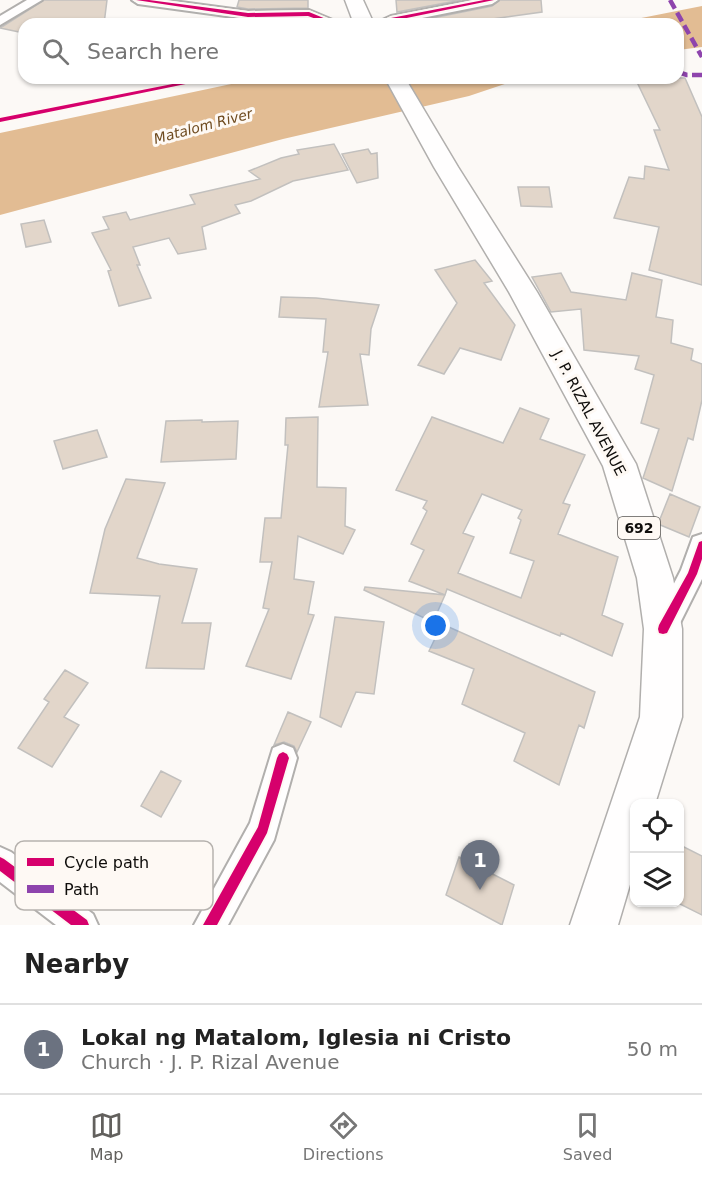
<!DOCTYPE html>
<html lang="en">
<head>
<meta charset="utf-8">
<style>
  body { margin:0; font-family:"DejaVu Sans",sans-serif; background:#f6f6f6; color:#222 }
  .controls { position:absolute; right:18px; bottom:18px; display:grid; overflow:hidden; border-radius:12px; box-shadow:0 2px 4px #0004 }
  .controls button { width:54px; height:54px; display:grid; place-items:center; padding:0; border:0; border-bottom:2px solid #e0e0e0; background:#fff; color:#222; font:30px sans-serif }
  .you { position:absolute; left:436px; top:626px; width:21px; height:21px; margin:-15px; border:4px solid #fff; border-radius:50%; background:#1a73e8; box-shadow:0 0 0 9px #1a73e833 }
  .badge { display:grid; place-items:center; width:39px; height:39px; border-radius:50%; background:#62605d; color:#fff; font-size:20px; font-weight:700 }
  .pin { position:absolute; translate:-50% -50px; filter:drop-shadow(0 2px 3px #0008) }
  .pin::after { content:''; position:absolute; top:32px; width:21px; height:18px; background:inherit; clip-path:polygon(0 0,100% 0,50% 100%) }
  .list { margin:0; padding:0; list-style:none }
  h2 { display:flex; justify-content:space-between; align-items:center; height:78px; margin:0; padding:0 24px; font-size:26px }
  h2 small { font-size:20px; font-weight:400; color:#767676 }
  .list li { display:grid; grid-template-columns:39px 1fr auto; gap:18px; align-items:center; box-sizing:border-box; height:90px; padding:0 24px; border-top:2px solid #e0e0e0 }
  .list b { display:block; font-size:22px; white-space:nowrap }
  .list p { margin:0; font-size:20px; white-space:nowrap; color:#767676 }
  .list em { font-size:20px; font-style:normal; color:#767676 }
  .icon { flex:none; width:33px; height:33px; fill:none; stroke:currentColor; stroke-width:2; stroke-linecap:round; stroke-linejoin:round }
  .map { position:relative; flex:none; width:702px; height:925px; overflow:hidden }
  .search { position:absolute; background:#fff; box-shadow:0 2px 4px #0004; left:18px; right:18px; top:18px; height:66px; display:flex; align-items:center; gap:15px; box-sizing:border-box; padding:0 21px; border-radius:18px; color:#767676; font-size:22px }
  .sheet { height:168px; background:#fff }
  nav { display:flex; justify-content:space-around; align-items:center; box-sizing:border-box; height:84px; border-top:2px solid #e0e0e0; background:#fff; font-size:16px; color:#767676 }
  nav a { display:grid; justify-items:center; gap:3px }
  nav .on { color:#62605d }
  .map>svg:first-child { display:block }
  .water { fill:#e2bc93 }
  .building { fill:#e2d6ca; stroke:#c2c0be; stroke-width:1.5; fill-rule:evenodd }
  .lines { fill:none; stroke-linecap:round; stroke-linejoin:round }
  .street-casing { stroke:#b1afad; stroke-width:4 }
  .primary-casing { stroke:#b1afad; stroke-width:3 }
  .street { fill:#fffefe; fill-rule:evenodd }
  .primary { fill:#fffefe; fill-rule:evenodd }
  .quiet { stroke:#8e44ad; stroke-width:4.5; stroke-dasharray:10 4.5; stroke-linecap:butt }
  .cycleway-casing { stroke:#fef9f4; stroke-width:4 }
  .cycleway { fill:#d6006c; fill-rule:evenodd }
  .labels { text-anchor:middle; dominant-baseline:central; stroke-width:6; stroke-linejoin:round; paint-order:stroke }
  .far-water-label { font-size:14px; font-style:italic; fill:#6f4b1f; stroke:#fef9f4 }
  .shield { fill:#fef9f4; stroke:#575451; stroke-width:1.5 }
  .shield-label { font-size:14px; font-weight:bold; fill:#0f0d0b }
  .street-label { font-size:15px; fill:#0f0d0b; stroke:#fef9f4 }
  .key { fill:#fef9f4; stroke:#b6b2ae; stroke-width:1.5 }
  .key-label { font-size:16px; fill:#0f0d0b }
</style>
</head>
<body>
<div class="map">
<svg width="702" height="925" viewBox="0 0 702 925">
  <rect width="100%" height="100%" fill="#fcf9f6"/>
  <!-- water -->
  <path class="water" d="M702 6V47L678 50V24H611Z
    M259 78H523L469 96 283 139 0 215V133Z"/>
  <!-- building -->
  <path class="building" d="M44 0H107L104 24H24V33L0 28Z
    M239 0H308V8L248 9 237 7Z
    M396 0H461L397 12Z
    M500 0H541L542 12 456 24H403L492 6Z
    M233 19 248 21 307 20 310 24H231Z
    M635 78H685L702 117V285L649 270 659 227 614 218 629 177 644 179 645 166 669 170 654 130H660Z
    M334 144 348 170 293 181 251 201 235 205 240 213 202 227 206 249 178 254 169 238 133 247 140 265H137L151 298 119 306 108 271 111 270 92 233 109 229 103 217 126 212 130 220 195 204 190 195 260 179 249 171 281 158 299 154 297 150Z
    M368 149 371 154 377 153 378 178 357 183 342 154Z
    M518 187H549L552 207 521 206Z
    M44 220 51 242 26 247 21 224Z
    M475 260 492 281 484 283 515 325 501 360 460 348 444 374 418 365 457 303 435 270Z
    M561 273 571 292 626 300 632 273 662 280 656 317 673 320 671 343 693 349 691 360 702 364V400L693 440 688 438 672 491 643 478 659 429 641 423 654 375 635 369 639 356 584 350 581 309 551 312 532 277Z
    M281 297 316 298 379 305 371 329 369 355 360 354 368 405 319 407 328 352H323L326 319 279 317Z
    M520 408 549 419 540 439 585 455 563 503 570 505 558 534 618 557 602 615 623 624 612 656 561 633 560 636 447 589 445 595 409 581 424 550 411 544 427 511 423 508 427 501 396 490 432 417 503 443ZM482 494 522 510 518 518 521 520 510 553 534 561 521 598 458 573 474 537 463 533Z
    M318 417 317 487 346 488 345 526 355 530 343 554 298 536 294 579 314 582 308 614 314 615 291 679 246 666 269 609 263 608 272 562H260L265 518H281L288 445H285L286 418Z
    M202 420V422L238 421 236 459 161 462 166 421Z
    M97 430 107 457 63 469 54 441Z
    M126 479 165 483 137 558 159 564 197 569 182 623H211L204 669 146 668 160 596 90 593 105 529Z
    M670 494 700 507 689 537 658 524Z
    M365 587 445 595 433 622 364 590Z
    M335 617 384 622 374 694 356 692 341 727 320 717Z
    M442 624 595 692 584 728 579 725 559 785 514 761 525 733 462 704 474 669 429 651Z
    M65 670 88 683 64 717 79 725 52 767 18 748 49 702 44 699Z
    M288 712 311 722 297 752 294 746 284 742 274 745Z
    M161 771 181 781 161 817 141 806Z
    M680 845 702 856V915L680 904Z
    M459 857 514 885 502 925 446 895Z"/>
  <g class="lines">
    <!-- street casing -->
    <g class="street-casing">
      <path id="street" d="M27 0H42L0 25V16Z
        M132 0H166L248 11 309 10 342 24H323L307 18 248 19 138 4Z
        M473 0H498L492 4 392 24H374L391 16Z
        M702 534V579L673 637 664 641 655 637 651 628 681 570 693 537Z
        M283 744 293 748 297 758 274 840 228 925H194L250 823 273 748Z
        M0 847 11 852 93 914 98 925H56L0 882Z"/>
    </g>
    <!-- primary casing -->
    <g class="primary-casing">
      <path id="primary" d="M345 0H363L374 24H354Z
        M385 78H405L458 167 537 292 636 464 673 578 682 629V717L655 804H634V871L618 925H570L640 717 644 629 637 578 603 466 509 292 434 167Z"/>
    </g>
    <!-- street -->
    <use href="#street" class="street"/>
    <!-- primary -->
    <use href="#primary" class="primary"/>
    <!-- quiet -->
    <path class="quiet" d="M670 0 702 57
      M678 72 687 75H702"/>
    <!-- cycleway casing -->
    <g class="cycleway-casing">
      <path id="cycleway" d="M136 0H149L248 13 309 12 338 24H330L308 16 248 17Z
        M484 0H494L392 21 386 24H378L391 18Z
        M203 78H215L0 122V118Z
        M702 541V559L697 574 667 633 663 634 659 633 658 629 659 625 688 573 699 542Z
        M283 752 287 754 289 758 267 833 217 925H203L258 827 277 758 279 754Z
        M0 857 4 859 87 920 89 925H71L0 871Z"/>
    </g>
    <!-- cycleway -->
    <use href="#cycleway" class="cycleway"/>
  </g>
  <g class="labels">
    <!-- far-water labels -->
    <g class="far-water-label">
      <text transform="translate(203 126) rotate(-15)">Matalom River</text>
    </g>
    <!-- shield labels -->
    <rect class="shield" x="618" y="517" width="42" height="22" rx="4.5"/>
    <g class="shield-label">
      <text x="639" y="528">692</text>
    </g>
    <!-- street labels -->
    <g class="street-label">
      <text transform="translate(589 413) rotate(62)">J. P. RIZAL AVENUE</text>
    </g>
  </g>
  <!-- legend -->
  <rect x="15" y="841" width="198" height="69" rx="9" class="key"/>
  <rect x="27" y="858" width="27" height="8" fill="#d6006c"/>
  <rect x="27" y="885" width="27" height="8" fill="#8e44ad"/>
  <g class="key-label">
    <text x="64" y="868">Cycle path</text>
    <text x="64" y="895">Path</text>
  </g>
</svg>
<div class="controls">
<button><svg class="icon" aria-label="locate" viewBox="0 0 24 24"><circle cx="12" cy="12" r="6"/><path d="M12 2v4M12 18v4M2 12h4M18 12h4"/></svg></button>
<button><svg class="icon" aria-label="layers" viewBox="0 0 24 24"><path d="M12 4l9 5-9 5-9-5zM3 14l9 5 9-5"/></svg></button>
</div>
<div class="you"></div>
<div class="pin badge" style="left:480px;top:890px;background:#6b7280">1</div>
<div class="search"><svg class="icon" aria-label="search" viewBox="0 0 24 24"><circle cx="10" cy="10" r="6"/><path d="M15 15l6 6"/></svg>Search here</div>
</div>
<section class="sheet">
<h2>Nearby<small></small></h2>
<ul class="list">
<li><span class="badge" style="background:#6b7280">1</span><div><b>Lokal ng Matalom, Iglesia ni Cristo</b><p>Church · J. P. Rizal Avenue</p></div><em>50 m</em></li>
</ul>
</section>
<nav>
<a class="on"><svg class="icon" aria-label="map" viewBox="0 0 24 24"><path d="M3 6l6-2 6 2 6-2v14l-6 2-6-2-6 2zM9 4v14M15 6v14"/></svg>Map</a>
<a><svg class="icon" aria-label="directions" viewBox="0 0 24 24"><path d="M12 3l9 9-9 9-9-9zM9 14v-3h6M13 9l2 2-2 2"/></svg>Directions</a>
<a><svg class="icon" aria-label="saved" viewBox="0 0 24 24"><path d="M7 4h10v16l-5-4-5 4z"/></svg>Saved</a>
</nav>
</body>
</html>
